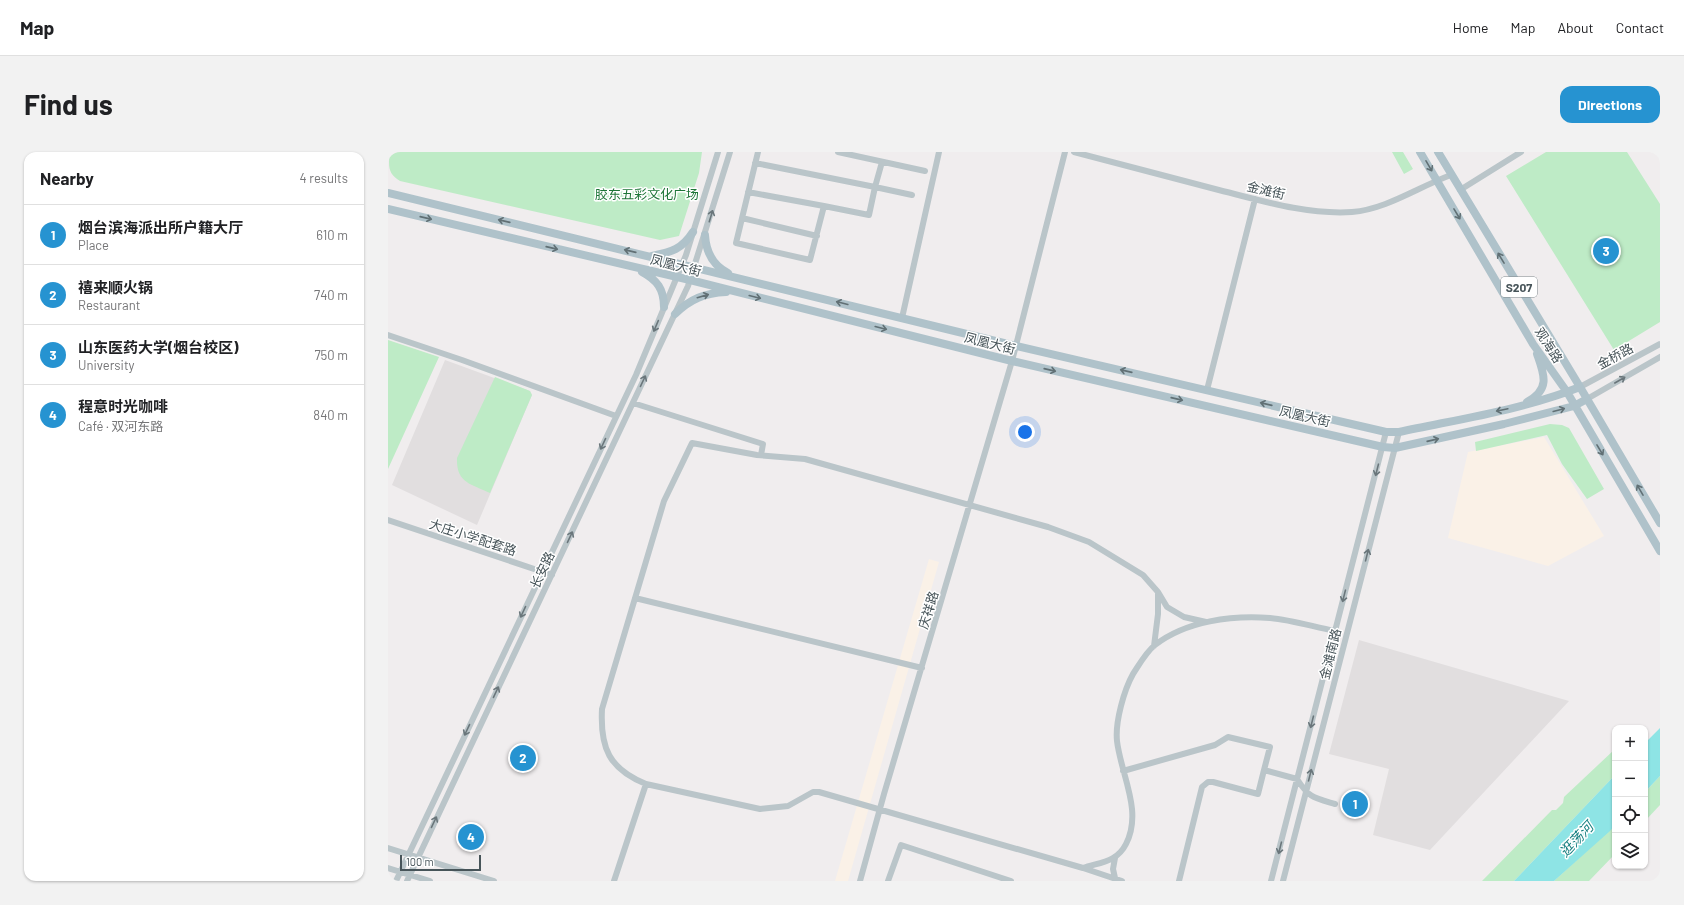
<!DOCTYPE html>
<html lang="en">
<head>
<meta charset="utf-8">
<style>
  body { margin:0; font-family:Barlow,"Noto Sans SC",sans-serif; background:#f2f2f2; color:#202124 }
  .controls { position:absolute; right:12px; bottom:12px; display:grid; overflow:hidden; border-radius:8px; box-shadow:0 1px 3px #0004 }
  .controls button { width:36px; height:36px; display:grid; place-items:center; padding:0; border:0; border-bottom:1px solid #e0e0e0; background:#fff; color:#202124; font:20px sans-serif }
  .scale { position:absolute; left:12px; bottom:10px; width:81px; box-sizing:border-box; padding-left:4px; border:2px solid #475459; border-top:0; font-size:11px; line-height:14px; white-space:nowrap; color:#475459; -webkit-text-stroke:3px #fff; paint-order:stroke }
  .you { position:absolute; left:637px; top:280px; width:14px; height:14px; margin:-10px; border:3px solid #fff; border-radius:50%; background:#1a73e8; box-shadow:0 0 0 6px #1a73e833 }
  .badge { display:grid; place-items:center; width:26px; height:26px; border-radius:50%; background:#2693d1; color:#fff; font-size:13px; font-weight:700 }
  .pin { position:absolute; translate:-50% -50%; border:2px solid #fff; box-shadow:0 1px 4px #0006 }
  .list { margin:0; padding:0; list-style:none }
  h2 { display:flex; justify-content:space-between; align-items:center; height:52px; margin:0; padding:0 16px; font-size:17px }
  h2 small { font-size:13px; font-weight:400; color:#757577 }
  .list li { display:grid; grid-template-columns:26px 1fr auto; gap:12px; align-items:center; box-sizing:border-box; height:60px; padding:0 16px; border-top:1px solid #e0e0e0 }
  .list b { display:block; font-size:15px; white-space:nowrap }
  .list p { margin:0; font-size:13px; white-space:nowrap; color:#757577 }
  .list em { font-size:13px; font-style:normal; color:#757577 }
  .icon { flex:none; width:22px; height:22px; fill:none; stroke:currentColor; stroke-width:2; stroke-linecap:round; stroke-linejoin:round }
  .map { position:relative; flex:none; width:1272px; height:729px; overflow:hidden; border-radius:12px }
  header { display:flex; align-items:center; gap:24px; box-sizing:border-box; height:56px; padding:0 20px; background:#fff; border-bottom:1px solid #e0e0e0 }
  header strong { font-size:19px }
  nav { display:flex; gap:22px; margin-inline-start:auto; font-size:14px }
  .intro { display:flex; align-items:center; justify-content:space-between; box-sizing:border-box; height:96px; padding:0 24px }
  h1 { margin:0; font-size:28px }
  .button { padding:10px 18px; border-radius:12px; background:#2693d1; color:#fff; font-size:14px; font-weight:700 }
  main { display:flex; gap:24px; padding:0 24px }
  aside { flex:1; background:#fff; border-radius:12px; box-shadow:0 1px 3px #0004 }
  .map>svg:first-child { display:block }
  .commercial { fill:#faf1e7 }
  .education { fill:#e1dedf }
  .green { fill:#beebc6 }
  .water { fill:#8ee4e5 }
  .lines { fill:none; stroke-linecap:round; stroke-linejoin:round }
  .minor { stroke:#bac5c9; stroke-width:6 }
  .major { stroke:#afc2ca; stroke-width:8 }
  .oneway { stroke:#617075 }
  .oneway2 { stroke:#6a767b }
  .labels { text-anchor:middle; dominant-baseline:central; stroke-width:3; stroke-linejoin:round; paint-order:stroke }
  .shield { fill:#fff; stroke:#7e878b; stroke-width:1 }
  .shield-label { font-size:12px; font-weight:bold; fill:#475459 }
  .street-label { font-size:13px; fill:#475459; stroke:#fff }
  .park-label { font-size:13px; fill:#1d7537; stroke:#fff }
  .water-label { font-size:14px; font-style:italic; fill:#167f80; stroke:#fff }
</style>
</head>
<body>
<header>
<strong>Map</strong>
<nav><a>Home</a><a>Map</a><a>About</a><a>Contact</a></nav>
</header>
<div class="intro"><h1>Find us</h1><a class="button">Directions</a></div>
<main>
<aside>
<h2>Nearby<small>4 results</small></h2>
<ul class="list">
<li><span class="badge">1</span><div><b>烟台滨海派出所户籍大厅</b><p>Place</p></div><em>610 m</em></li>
<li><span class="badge">2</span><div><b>禧来顺火锅</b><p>Restaurant</p></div><em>740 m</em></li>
<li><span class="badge">3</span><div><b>山东医药大学(烟台校区)</b><p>University</p></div><em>750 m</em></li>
<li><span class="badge">4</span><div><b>程意时光咖啡</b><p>Café · 双河东路</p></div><em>840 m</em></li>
</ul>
</aside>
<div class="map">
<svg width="1272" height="729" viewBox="0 0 1272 729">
  <rect width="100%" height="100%" fill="#f0edee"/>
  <!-- commercial -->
  <path class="commercial" d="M1156 285 1216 384 1160 414 1060 386 1080 300Z
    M541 407 551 410 460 729H447Z"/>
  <!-- education -->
  <path class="education" d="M57 208 142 239 144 243 89 373 4 333Z
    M971 488 1181 549 1042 698 985 683 1001 617 941 602Z"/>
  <!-- green -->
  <path class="green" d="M2 0H314L311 21 291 84 272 88 12 29C0 22 0 14 2 0Z
    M1004 0H1015L1025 17 1016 22Z
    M1158 0H1239L1272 52V170L1226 198 1118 24Z
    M0 188 51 205 0 317Z
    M107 225 142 239 144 243 102 341C83 332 68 331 69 306Z
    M1162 272 1174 273 1181 276 1216 337 1199 347 1174 312 1159 283 1088 299 1087 290Z
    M1227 597V623L1126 729H1094L1164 658H1168L1175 651 1176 645Z
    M1272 624V653L1257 669V640Z
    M1227 673V702L1201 729H1166Z"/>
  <!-- water -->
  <path class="water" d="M1272 576V624L1257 640V591Z
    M1227 623V673L1222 679 1166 729H1126Z"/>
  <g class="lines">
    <!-- minor -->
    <path class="minor" d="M370 0 348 91 422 108 436 54 481 63 487 35 524 43
      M450 0 537 19
      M686 0C733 12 780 25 827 37 871 48 918 63 964 60 999 57 1030 35 1063 23
      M367 11 487 35 494 10
      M1072 38 1133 0
      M360 40 436 54
      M354 66 429 84
      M514 166 551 0
      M0 183 74 208 228 264
      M1192 235 1272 192
      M819 238 867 47
      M1199 247 1272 205
      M245 251 375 292 373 303
      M0 368 164 423
      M770 440 779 455 796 465 818 470
      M247 446 534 516
      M735 619 827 593 840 585 882 595 876 618
      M258 632C221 617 212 596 214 557L276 349 304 291 369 303 417 307 660 375 701 390 755 423 770 440V462L766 494
      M0 696 106 729
      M0 716 42 729
      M695 716C713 710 729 710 738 692 755 659 733 623 729 589 727 570 736 538 745 522 751 513 758 500 767 493 798 469 844 463 882 466 904 468 926 475 947 479
      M727 726 725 717 727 706
      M8 729 248 223 298 103 330 0
      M19 729 300 134 342 0
      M226 729 258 632 372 657 400 654 425 640H431L695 716 734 729
      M472 729 496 642 624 209 677 0
      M500 729 513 693 623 729
      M791 729 814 635 820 630H825L870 642 876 618 909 627C921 646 926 646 947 652
      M883 729 998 280
      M895 729 1011 280"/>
    <!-- major -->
    <path class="major" d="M1032 0 1145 192 1179 240 1272 399
      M1050 0 1192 235 1272 371
      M0 41 628 194 998 280H1011C1071 267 1134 258 1192 235
      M0 57 302 128 624 209 995 295 1007 296 1116 272 1186 254 1199 247
      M317 83C318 100 324 113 340 121
      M264 104C284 100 294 97 305 80
      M254 120C269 128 276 137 276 155
      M287 162C302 147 317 141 338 140
      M1139 250C1163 237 1156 222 1149 202"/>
  </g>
  <!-- one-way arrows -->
  <defs><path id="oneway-shaft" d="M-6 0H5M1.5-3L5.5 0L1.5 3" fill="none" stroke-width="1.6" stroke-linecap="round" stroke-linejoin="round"/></defs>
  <g class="oneway">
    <use href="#oneway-shaft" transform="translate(1041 14) rotate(60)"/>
    <use href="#oneway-shaft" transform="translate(1069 62) rotate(59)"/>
    <use href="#oneway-shaft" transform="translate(38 66) rotate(13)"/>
    <use href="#oneway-shaft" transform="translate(116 69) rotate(-167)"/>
    <use href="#oneway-shaft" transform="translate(164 96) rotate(13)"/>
    <use href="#oneway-shaft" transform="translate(242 99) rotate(-167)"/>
    <use href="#oneway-shaft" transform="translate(1113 106) rotate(-121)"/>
    <use href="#oneway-shaft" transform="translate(315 144) rotate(-16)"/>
    <use href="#oneway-shaft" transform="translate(367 145) rotate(14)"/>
    <use href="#oneway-shaft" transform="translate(454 151) rotate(-166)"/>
    <use href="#oneway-shaft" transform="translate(493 176) rotate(14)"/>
    <use href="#oneway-shaft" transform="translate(662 218) rotate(13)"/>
    <use href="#oneway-shaft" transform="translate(738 219) rotate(-167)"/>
    <use href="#oneway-shaft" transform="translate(789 247) rotate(13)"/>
    <use href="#oneway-shaft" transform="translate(878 252) rotate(-167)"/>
    <use href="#oneway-shaft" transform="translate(1114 258) rotate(168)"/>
    <use href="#oneway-shaft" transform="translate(1171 258) rotate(-15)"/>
    <use href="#oneway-shaft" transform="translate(1045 288) rotate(-13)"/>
    <use href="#oneway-shaft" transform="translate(1212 298) rotate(59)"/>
    <use href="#oneway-shaft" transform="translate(1252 338) rotate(-120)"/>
  </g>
  <g class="oneway2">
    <use href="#oneway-shaft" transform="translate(323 64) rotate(-73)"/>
    <use href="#oneway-shaft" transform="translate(268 174) rotate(113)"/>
    <use href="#oneway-shaft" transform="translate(1232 228) rotate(-30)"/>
    <use href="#oneway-shaft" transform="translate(255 229) rotate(-65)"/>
    <use href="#oneway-shaft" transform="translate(215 292) rotate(115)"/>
    <use href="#oneway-shaft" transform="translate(989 318) rotate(104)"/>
    <use href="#oneway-shaft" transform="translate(182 385) rotate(-65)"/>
    <use href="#oneway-shaft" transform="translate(979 403) rotate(-76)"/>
    <use href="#oneway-shaft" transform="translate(956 444) rotate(104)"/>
    <use href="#oneway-shaft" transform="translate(135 460) rotate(115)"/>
    <use href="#oneway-shaft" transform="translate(108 540) rotate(-65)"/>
    <use href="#oneway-shaft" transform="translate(924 570) rotate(104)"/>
    <use href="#oneway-shaft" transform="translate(79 578) rotate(115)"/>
    <use href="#oneway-shaft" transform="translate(922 623) rotate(-76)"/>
    <use href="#oneway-shaft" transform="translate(46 670) rotate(-65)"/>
    <use href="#oneway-shaft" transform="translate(892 696) rotate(104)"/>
  </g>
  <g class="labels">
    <!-- shield labels -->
    <rect class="shield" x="1113" y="125" width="36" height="20" rx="3"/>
    <g class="shield-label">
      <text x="1131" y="135">S207</text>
    </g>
    <!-- street labels -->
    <g class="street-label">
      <text transform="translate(878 38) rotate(13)">金滩街</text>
      <text transform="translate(288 113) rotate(14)">凤凰大街</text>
      <text transform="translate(602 191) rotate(14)">凤凰大街</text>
      <text transform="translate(1161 193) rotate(57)">观海路</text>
      <text transform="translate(1227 204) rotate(-28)">金桥路</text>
      <text transform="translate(917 264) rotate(13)">凤凰大街</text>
      <text transform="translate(85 385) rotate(18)">大庄小学配套路</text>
      <text transform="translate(154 418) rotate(-65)">长安路</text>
      <text transform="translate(540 458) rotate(-73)">庆祥路</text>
      <text transform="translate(942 502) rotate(-76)">金滩南路</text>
    </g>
    <!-- park labels -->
    <g class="park-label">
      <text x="259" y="42">胶东五彩文化广场</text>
    </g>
    <!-- water labels -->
    <g class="water-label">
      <text transform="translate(1188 687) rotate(-47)">逛荡河</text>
    </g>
  </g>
</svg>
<div class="controls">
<button>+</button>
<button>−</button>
<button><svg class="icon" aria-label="locate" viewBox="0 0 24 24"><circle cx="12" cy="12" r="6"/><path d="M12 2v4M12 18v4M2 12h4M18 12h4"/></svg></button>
<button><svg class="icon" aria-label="layers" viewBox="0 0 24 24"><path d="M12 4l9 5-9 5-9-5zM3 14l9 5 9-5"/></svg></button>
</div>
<div class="scale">100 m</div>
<div class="you"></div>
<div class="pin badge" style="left:967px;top:652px">1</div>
<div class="pin badge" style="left:135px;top:606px">2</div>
<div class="pin badge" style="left:1218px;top:99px">3</div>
<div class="pin badge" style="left:83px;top:685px">4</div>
</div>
</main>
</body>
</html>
